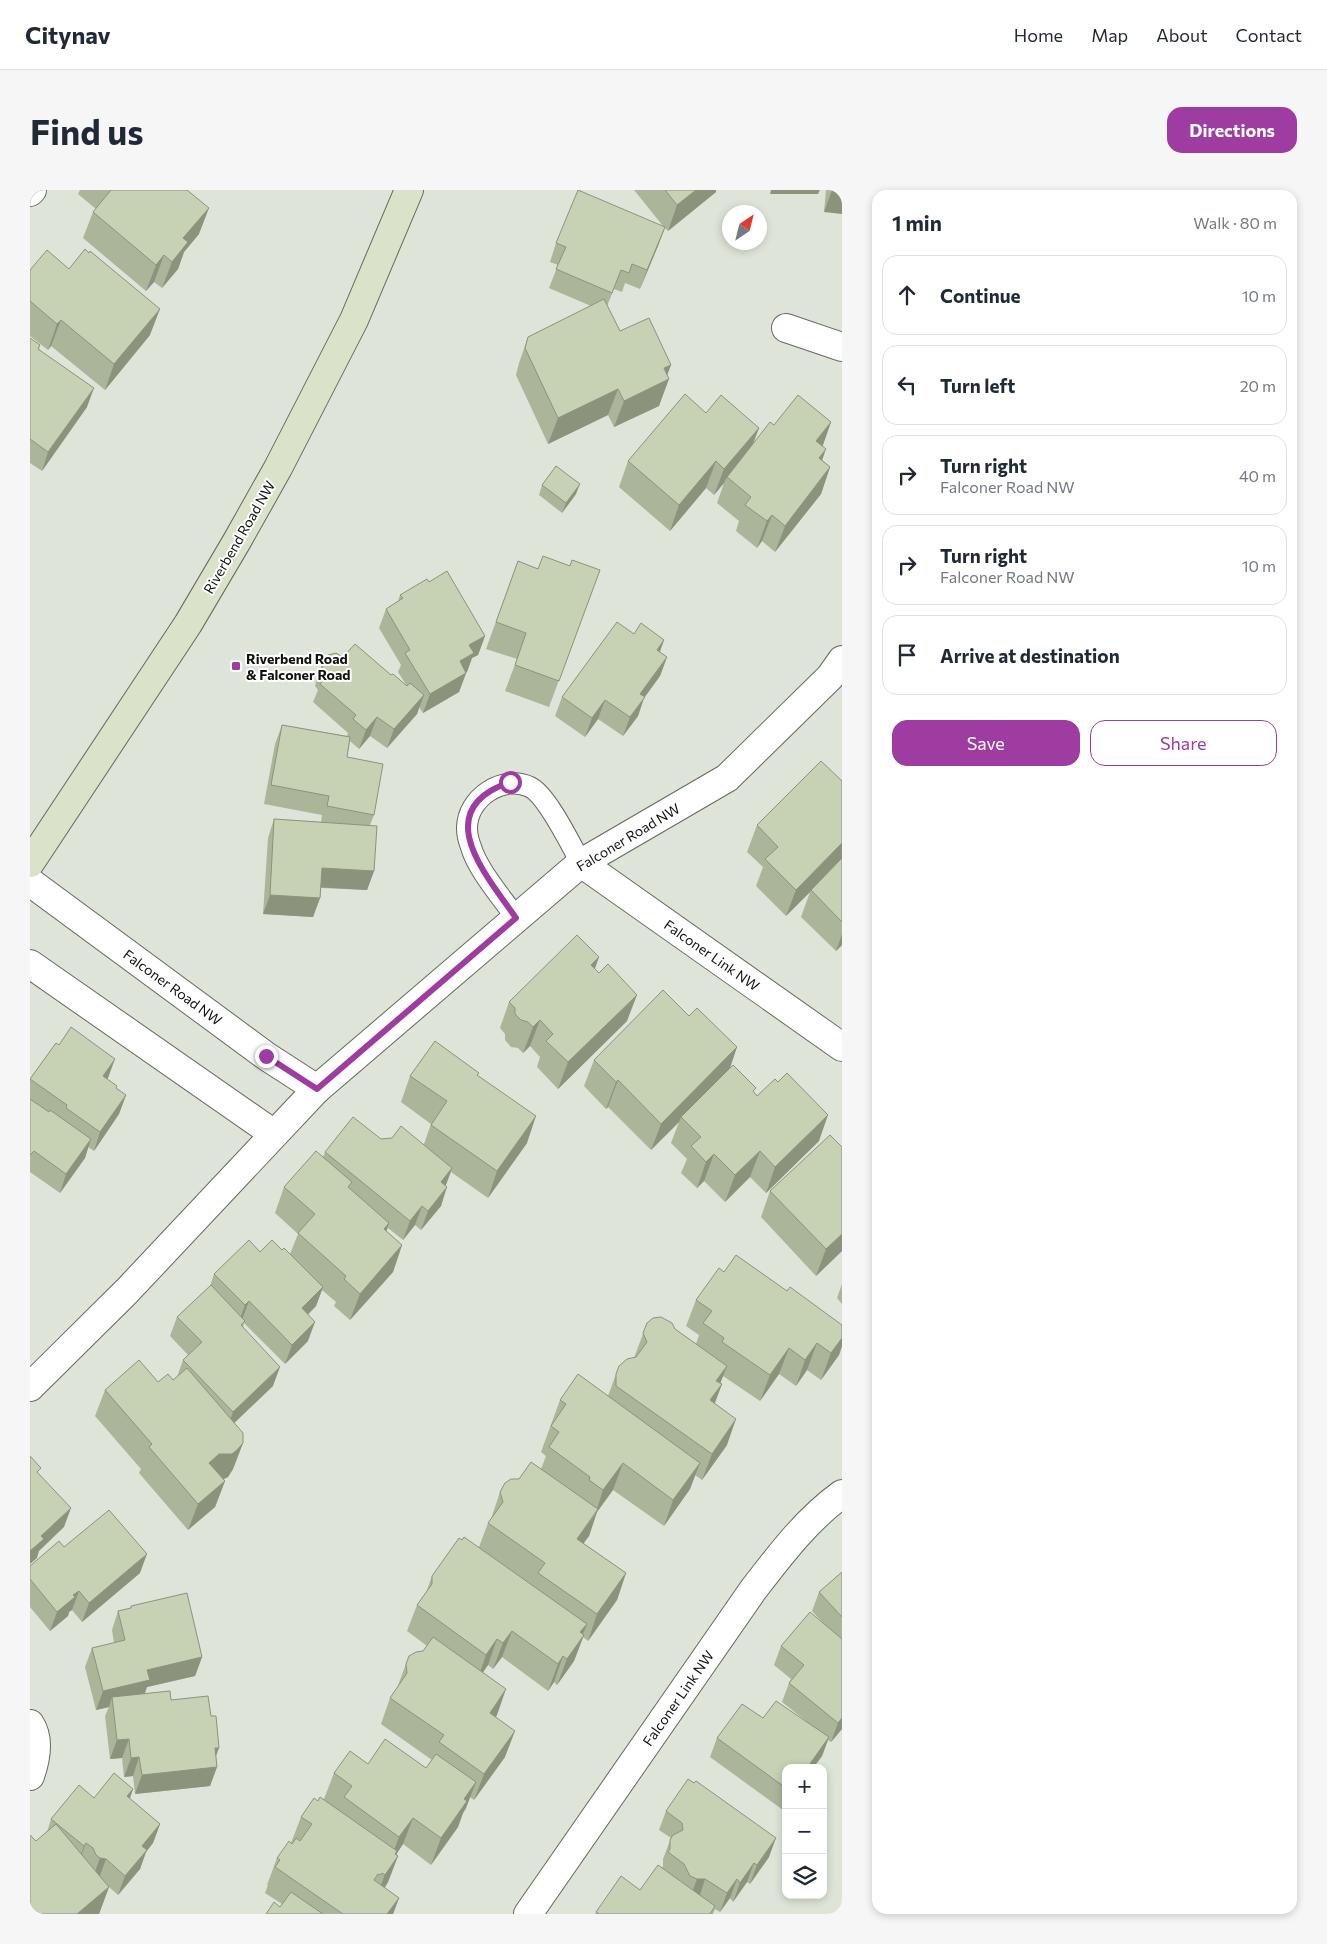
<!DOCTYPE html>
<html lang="en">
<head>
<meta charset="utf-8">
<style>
  body { margin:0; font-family:Commissioner,sans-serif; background:#f6f6f7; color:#1f2937 }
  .controls { position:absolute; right:15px; bottom:15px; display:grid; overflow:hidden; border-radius:10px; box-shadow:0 2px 8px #0003 }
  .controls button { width:45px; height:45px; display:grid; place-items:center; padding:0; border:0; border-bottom:1px solid #e0e1e3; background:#fff; color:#1f2937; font:25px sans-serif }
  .compass { position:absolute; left:692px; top:15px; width:45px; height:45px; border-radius:50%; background:#fff; box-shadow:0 2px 8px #0003; rotate:35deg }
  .stop { position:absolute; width:15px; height:15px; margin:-11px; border:4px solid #9f3ca2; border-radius:50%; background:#fff }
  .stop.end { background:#9f3ca2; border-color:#fff; box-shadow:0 1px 5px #0008 }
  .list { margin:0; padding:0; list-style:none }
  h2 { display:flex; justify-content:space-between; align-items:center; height:65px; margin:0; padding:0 20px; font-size:21px }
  h2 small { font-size:16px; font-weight:400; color:#747a83 }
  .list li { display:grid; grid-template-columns:32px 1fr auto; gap:15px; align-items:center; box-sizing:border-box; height:80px; margin:0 10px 10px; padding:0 10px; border:1px solid #e0e1e3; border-radius:15px }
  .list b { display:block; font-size:19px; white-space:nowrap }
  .list p { margin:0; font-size:16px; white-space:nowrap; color:#747a83 }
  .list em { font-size:16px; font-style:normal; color:#747a83 }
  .actions { display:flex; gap:10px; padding:15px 20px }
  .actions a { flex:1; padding:11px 0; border:1px solid #9f3ca2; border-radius:15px; text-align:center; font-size:18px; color:#9f3ca2 }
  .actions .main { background:#9f3ca2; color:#fff }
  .icon { flex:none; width:28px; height:28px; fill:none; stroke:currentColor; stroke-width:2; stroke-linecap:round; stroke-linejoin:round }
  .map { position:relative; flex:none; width:812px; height:1724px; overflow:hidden; border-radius:15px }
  header { display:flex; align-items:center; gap:30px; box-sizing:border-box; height:70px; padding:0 25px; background:#fff; border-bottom:1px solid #e0e1e3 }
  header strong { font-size:24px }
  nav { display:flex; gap:28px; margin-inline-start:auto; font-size:18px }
  .intro { display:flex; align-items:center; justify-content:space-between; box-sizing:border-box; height:120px; padding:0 30px }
  h1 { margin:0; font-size:35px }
  .button { padding:12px 22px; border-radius:15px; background:#9f3ca2; color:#fff; font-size:18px; font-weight:700 }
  main { display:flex; gap:30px; padding:0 30px }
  aside { flex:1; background:#fff; border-radius:15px; box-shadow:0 2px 8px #0003 }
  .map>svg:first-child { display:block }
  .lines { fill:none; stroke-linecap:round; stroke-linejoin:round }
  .service-casing { stroke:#65695f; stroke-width:22 }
  .minor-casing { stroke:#65695f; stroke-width:30 }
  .tertiary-casing { stroke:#65695f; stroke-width:30 }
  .secondary-casing { stroke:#65695f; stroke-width:30 }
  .service { stroke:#fff; stroke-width:20 }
  .minor { stroke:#fff; stroke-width:28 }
  .tertiary { stroke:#fff; stroke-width:28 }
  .secondary { stroke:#dae2ca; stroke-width:28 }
  .wall { fill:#aab59a }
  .shaded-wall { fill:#8b937d }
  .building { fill:#c6d2b3; stroke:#8b937d }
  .route { stroke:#9f3ca2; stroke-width:6 }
  .poi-dot { fill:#9f3ca2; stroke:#fff; stroke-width:2 }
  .labels { text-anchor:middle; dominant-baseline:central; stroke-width:4; stroke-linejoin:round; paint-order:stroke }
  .street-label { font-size:14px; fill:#12130f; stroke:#fff }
  .poi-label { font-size:14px; font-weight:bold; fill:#12130f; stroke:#fff; text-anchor:start }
</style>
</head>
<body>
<header>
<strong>Citynav</strong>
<nav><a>Home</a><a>Map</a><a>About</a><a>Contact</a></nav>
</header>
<div class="intro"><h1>Find us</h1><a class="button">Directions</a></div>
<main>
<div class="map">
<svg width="812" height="1724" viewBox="0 0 812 1724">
  <rect width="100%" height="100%" fill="#dfe4d8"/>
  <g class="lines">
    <!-- service casing -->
    <g class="service-casing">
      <path id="service" d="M486 728C473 709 447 679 441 657 439 652 437 644 437 638 437 608 473 584 500 597 517 605 541 655 551 673"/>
    </g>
    <!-- minor casing -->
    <g class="minor-casing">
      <path id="minor" d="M0 2 2 0
        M756 138 812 157
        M551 673 812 857
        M287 899 551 673 697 588 800 487 812 470
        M0 1534C10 1549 6 1569 0 1586
        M498 1724 723 1400C750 1365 776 1330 812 1304"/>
    </g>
    <!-- tertiary casing -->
    <g class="tertiary-casing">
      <path id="tertiary" d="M0 692 236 866 287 899 97 1101 0 1197
        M0 774 244 944"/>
    </g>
    <!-- secondary casing -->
    <g class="secondary-casing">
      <path id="secondary" d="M0 673 158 434 207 351 248 278 324 130 379 0"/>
    </g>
    <!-- service -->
    <use href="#service" class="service"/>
    <!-- minor -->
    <use href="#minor" class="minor"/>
    <!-- tertiary -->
    <use href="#tertiary" class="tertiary"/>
    <!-- secondary -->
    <use href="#secondary" class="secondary"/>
  </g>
  <!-- wall -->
  <path class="wall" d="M50 0H157L169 44 154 62 148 79 132 98 124 92 116 101 53 48 63 22 66 19 48 4Z
    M604 0H686V2L638 41 635 38 628 56 610 99 595 93 592 102 584 99 577 116 590 141 637 185 629 216 584 237 578 225 518 254 486 185 489 173 498 147 561 116 519 98 528 75 520 72 526 53 633 36Z
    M796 0H812L794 22Z
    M39 79 120 145 75 200 21 156 18 160 0 146V80Z
    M0 148 10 155 9 159 57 217 12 281 0 273Z
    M676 223 729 238 723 254 744 235 801 232 792 256V270L800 277 791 304 745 362 732 351 727 358 706 341 709 331 687 313 694 293 684 305 676 298 640 341 589 297 598 271Z
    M512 295 546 304 532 323 509 305Z
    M488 371 508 379 540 376 570 380 519 517 475 501 487 469 456 459Z
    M399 392 455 446 448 465 442 468 429 502 393 523 389 517 387 524 357 558 340 546 329 559 320 551 317 567 344 625 340 635 344 681 337 700 291 698 290 708 283 727 233 724 238 648 244 629 291 632 292 625 234 614 245 554 252 535 317 546 318 543 283 512 288 500 285 496 287 488 294 469 313 467 361 485 377 496 368 482 371 475 349 438 356 419 368 411 370 405Z
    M604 444 634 450 630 462 637 467 630 486 614 508 608 526 593 546 568 529 555 547 525 526 532 507Z
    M812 591V755L806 761 771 727 780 702 756 726 726 696 733 677 717 662 727 635Z
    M569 767 565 779 597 831 528 899 507 877 510 867 500 856 493 863 488 858 481 857 475 850V844L470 838 479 812Z
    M659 826 707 857 699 879 727 906 789 951 736 1003 720 987 695 1012 674 991 667 998 651 983 657 969 641 953 649 932 621 960 578 917 576 919 554 896 564 870Z
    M26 853 78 888 77 889 86 898 96 905 89 924 64 961 58 957 55 968 30 1003 0 982V889Z
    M380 886H448L497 953 458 1008 421 982 416 995 411 1016 391 1040 385 1035 373 1050 358 1038 356 1041 372 1055 363 1082 320 1130 304 1116 306 1112 292 1100 286 1116 278 1125V1151L255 1174 214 1133 213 1138 243 1196 204 1232 213 1253 203 1279 198 1287 193 1289 195 1291 185 1317 158 1340 109 1283 111 1279 65 1226 75 1200 143 1190 147 1187 153 1170 158 1165 140 1146 147 1127 180 1096 184 1084 230 1062 252 1060 260 1064 268 1044 245 1023 254 997 293 967 295 962 351 949 394 954 401 934 371 912Z
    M740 1001 812 1061 786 1086 731 1027Z
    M694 1082 757 1101 812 1135V1156L809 1165 791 1190 777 1180 766 1196 749 1184 730 1211 693 1186 690 1193 692 1194 685 1213 697 1255 672 1290 665 1285 660 1299 634 1336 583 1300 567 1322 559 1346 553 1353 596 1383 587 1410 558 1451 553 1447 544 1471 527 1495 524 1492 518 1501 472 1467 463 1479 458 1475 453 1482 467 1525 466 1527 475 1567 444 1610 440 1607 436 1618 433 1623 428 1637 401 1675 373 1654 366 1664 368 1666 358 1692 355 1698 369 1708 363 1724H236L250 1717 252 1714 235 1703 238 1695H237L247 1668 261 1653 271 1627 288 1611 294 1609 304 1583 338 1574 396 1578 402 1570 351 1534 360 1508 367 1498 376 1474 393 1461 397 1456 377 1441 387 1415 396 1403 402 1386 432 1350 449 1357 458 1333 461 1329 470 1302 489 1289 511 1279 516 1266 511 1262 530 1210 578 1206 589 1176 604 1168 617 1133 645 1139 666 1154 669 1145 656 1136 666 1110Z
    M812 1094V1114L807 1108Z
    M34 1357 110 1383 52 1432 42 1420 39 1422 38 1426 20 1441 0 1417V1376Z
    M812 1382V1539L801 1552 798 1550 792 1566 783 1578H756V1616L753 1620 680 1567 687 1548 733 1528 776 1531 752 1512 759 1493 761 1489 744 1475 751 1456 793 1433 782 1421 789 1402Z
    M101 1416 172 1467 165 1486 117 1497 114 1504 141 1510 186 1566 187 1577 180 1596 105 1604 103 1586 94 1587 92 1568 80 1569 75 1526 79 1517 66 1520 55 1477 62 1458 84 1453 82 1440 88 1421 100 1418Z
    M103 1599 100 1609 130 1634 123 1653 116 1662 110 1679 88 1705 79 1697 69 1724H0V1645L6 1651 17 1642 21 1629 64 1608Z
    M636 1621 739 1667 720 1694 717 1692 703 1712 700 1708 690 1722 685 1719 683 1724H565L566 1722 610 1700 632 1678 633 1676V1669L641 1648 629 1640Z"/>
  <!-- shaded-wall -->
  <path class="shaded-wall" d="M666 0H686V2L638 41 647 15Z
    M741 0H790L788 4H740Z
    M802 0H812V24L794 22Z
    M179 18 169 44 154 62 148 79 132 98 142 72 153 48Z
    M635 37 628 56 610 99 617 80Z
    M134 65 124 92 116 101 126 75Z
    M130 119 120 145 75 200 84 174Z
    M31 130 21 156 18 160 27 134Z
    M641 175 635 191 639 189 629 216 584 237 594 211 634 178Z
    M64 198 57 217 12 281 18 262Z
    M588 199 578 225 518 254 528 228Z
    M801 232 792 258 786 251Z
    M729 238 719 264 697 287 694 293 684 305 694 279Z
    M796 259 787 285 789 268Z
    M686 271 676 298 640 341 649 315Z
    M800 277 791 304 745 362 755 336Z
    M550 294 546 304 532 323 536 313Z
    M742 325 732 351 727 358 737 331Z
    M455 446 448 465 442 468 437 482 423 490 430 471 439 455Z
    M634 450 627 469V460Z
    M637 467 630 486 614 508 608 526 593 546 600 527 610 504Z
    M436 483 429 502 393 523 400 504Z
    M394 505 387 524 357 558 364 539Z
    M575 510 568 529 555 547 562 528Z
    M347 527 340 546 329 559 336 540Z
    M812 653V670L781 700 780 702 756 726 766 700Z
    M292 678 344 681 337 700 285 697Z
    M240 705 290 708 283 727 233 724Z
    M812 744V755L806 761Z
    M569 767 559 793 561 775Z
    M607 805 597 831 528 899 538 872Z
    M510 830 500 856 493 863 503 837Z
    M707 857 698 884 651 927 649 932 621 960 631 934Z
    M85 869 78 888 66 905 73 886Z
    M588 890 578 917 576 919 586 892Z
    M96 905 89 924 64 961 70 942Z
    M798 925 789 951 736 1003 745 977Z
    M506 926 497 953 458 1008 467 981Z
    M61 949 55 968 30 1003 36 984Z
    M730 961 720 987 695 1012 705 985Z
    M684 964 674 991 667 998 676 972Z
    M422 978 415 997 411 992Z
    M417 997 411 1016 391 1040 398 1021Z
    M392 1016 385 1035 373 1050 380 1031Z
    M359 1033 350 1060 354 1039Z
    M812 1044V1061L786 1086 796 1059Z
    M372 1055 363 1082 320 1130 330 1104Z
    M293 1097 286 1116 265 1137 272 1118Z
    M219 1111 212 1130 208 1134 215 1115Z
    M285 1132 278 1151 255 1174 262 1155Z
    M812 1148V1156L809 1165 791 1190 801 1163Z
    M787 1153 777 1180 766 1196 775 1170Z
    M759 1158 749 1184 730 1211 740 1185Z
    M697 1176 688 1199 692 1194 682 1220 671 1237 686 1191Z
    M250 1177 243 1196 196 1241 203 1222Z
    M706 1229 697 1255 672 1290 682 1264Z
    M213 1253 203 1279 198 1287 192 1290 179 1273 189 1264Z
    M593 1273 583 1300 567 1322 559 1346 538 1375 547 1349 565 1325 573 1300Z
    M670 1273 660 1299 634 1336 643 1310Z
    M195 1291 185 1317 158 1340 168 1314Z
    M41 1318 34 1337 9 1361 7 1368 0 1374V1361L11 1346Z
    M117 1364 110 1383 52 1432 59 1413Z
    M596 1383 587 1410 558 1451 567 1424Z
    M49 1401 42 1420 39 1422 38 1426 20 1441 27 1422 43 1405Z
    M557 1434 551 1449 554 1445 544 1471 527 1495 537 1469 550 1442Z
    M482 1441 472 1467 463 1479 473 1453Z
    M467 1449 458 1475 447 1491 456 1465Z
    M533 1466 524 1492 518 1501 528 1474Z
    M172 1467 165 1486 117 1497 113 1509 82 1507 79 1517 66 1520 73 1501 117 1480Z
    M476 1499 467 1525 450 1549 460 1523Z
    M812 1528V1539L801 1552 808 1533Z
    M485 1541 475 1567 444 1610 454 1584Z
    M799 1547 792 1566 783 1578H777Z
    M99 1549 92 1568 80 1569 87 1550Z
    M185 1558H189L182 1577Z
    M109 1567 103 1586 94 1587 101 1568Z
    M187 1577 180 1596 105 1604 112 1585Z
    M446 1592 436 1618 433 1623 428 1637 401 1675 411 1648 434 1609Z
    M103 1599 96 1618 97 1606Z
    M383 1628 373 1654 366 1665 368 1666 358 1692 345 1711 369 1647Z
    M130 1634 123 1653 116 1662 110 1679 88 1705 95 1686 112 1656Z
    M746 1648 739 1667 720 1694 727 1675Z
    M56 1653 49 1672 47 1675 54 1656Z
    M70 1668 76 1669 69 1688 63 1687Z
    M724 1673 717 1692 703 1712 710 1693Z
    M667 1689H675L669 1708H660Z
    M707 1689 700 1708 690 1722 697 1703Z
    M79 1697 69 1724H47Z
    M369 1708 363 1724H357Z"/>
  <!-- building -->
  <path class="building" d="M81 0H157L179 18 153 48 158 52 142 72 134 65 126 75 63 22Z
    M548 0 635 37 617 80 602 74 599 83 591 80 582 103 526 79 536 57 526 53Z
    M635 0H666L647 15Z
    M55 59 59 63 60 61 130 119 84 174 31 130 27 134 0 111V80L17 60 39 79Z
    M574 109 590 141 619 128 641 175 634 178 639 189 594 211 588 199 528 228 495 158 498 147Z
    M0 148 10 155 8 159 64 198 18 262 0 249Z
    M655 204 676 223 691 205 729 238 694 279 686 271 649 315 598 271Z
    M768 205 801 232 786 251 796 259 789 268 800 277 755 336 742 325 737 331 715 315 721 307 697 287 740 232 744 235Z
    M526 276 550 294 536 313 512 295Z
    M513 366 540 376 542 370 570 380 529 491 485 475 496 443 466 432 488 371 508 379Z
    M417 381 455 446 439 455 444 463 430 471 436 483 400 504 375 463 380 460 356 419 373 408 370 405 397 389 399 392Z
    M587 432 604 444 611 433 634 450 627 460 637 467 610 504 615 507 600 527 575 510 562 528 532 507Z
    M325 454 361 485 363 484 377 496 380 493 394 505 364 539 347 527 336 540 323 529 326 525 290 494 297 486 292 477 294 469 298 465 306 463 313 467Z
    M252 535 320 547 317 567 353 574 344 625 297 616 299 606 241 595Z
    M791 571 812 591V653L766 700 735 669 748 657 727 635Z
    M244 629 347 636 344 681 292 678 290 708 240 705Z
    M812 668V732L781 700Z
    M547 745 569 767 561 775 569 783 578 774 607 805 538 872 516 851 523 844 510 830 503 837 498 832 491 830 485 824V818L479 812Z
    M633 800 659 826 667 818 707 857 631 934 588 890 586 892 564 870Z
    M41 837 85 869 73 886 87 896 86 898 96 905 70 942 36 918 37 915 0 889 26 853 29 855Z
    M405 851 449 883 447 885 506 926 467 981 401 935 417 911 380 886Z
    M703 875 726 898 723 901 727 906 745 889 748 892 757 883 798 925 745 977 730 961 705 985 684 964 676 972 661 956 671 947 651 927Z
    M0 909 19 922 20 920 61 949 36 984 4 961 0 965Z
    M323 927 351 949 362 948 371 936 422 978 411 992 417 997 398 1021 392 1016 380 1031 295 962Z
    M800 945 812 957V1044L796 1059 740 1001Z
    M286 961 322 992 318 997 359 1033 354 1039 372 1055 330 1104 314 1089 316 1086 268 1043 285 1024 254 997Z
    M219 1050 230 1062 242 1050 252 1060 254 1058 293 1097 272 1118 285 1132 262 1155 219 1111 215 1115 184 1084Z
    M706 1065 757 1101 760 1097 812 1135V1148L801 1163 787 1153 775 1170 759 1158 740 1185 692 1152 694 1148 673 1133 682 1121 666 1110 689 1078 694 1082Z
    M181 1095 215 1131 211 1135 250 1177 203 1222 153 1170 172 1152 147 1127Z
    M631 1127 642 1133 645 1139 697 1176 686 1191 692 1194 680 1210 706 1229 682 1264 586 1196V1184L589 1176 597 1169 606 1167 617 1152 613 1143 617 1133 623 1128Z
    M109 1170 128 1192 138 1184 143 1190 157 1178 213 1243V1253L207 1260 202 1264H189L179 1273 195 1291 168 1314 119 1257 122 1254 75 1200Z
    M548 1184 670 1273 643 1310 593 1273 573 1300 559 1290 560 1287 519 1257 529 1242 521 1236 536 1214 530 1210Z
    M0 1266 11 1278 7 1282 41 1318 11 1346 14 1349 0 1361Z
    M501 1272 568 1319 547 1349 596 1383 567 1424 508 1383 515 1373 458 1333 473 1312 470 1302 475 1293 481 1289H489Z
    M79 1320 117 1364 59 1413 49 1401 43 1405 45 1407 27 1422 0 1389V1376L29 1351 34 1357Z
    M434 1347 557 1434 550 1442 554 1445 537 1469 533 1466 528 1474 482 1441 473 1453 467 1449 456 1465 387 1415 402 1394V1386L429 1348 432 1350Z
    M812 1382V1427L789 1402Z
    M157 1403 172 1467 117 1480 120 1490 73 1501 62 1458 95 1450 88 1421 101 1418V1416Z
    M780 1422 812 1449V1528L808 1533 759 1493 774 1475 751 1456Z
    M403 1447 476 1499 460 1523 485 1541 454 1584 409 1552 414 1545 360 1508 377 1483 376 1474 379 1466 386 1462 393 1461Z
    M140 1501 141 1510 178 1506 181 1526H186L189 1558H185L187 1577 112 1585 109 1567 101 1568 99 1549 87 1550 82 1507Z
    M746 1511 799 1547 777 1578H756V1598L687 1548 712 1514 733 1528Z
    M355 1549 396 1578 406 1564 446 1592 434 1609 437 1611 411 1648 383 1628 369 1647 314 1607 322 1596 304 1583 320 1561 338 1574Z
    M84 1583 103 1599 97 1606 130 1634 112 1656 117 1660 95 1686 76 1669 70 1668 66 1665 63 1658 56 1653 54 1656 21 1629 49 1595 64 1608Z
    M658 1589 664 1593 666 1591 746 1648 727 1675 724 1673 710 1693 707 1689 697 1703 675 1689H667L660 1686 654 1674 638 1662 640 1659V1650L643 1645 653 1640 652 1633 636 1621Z
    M290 1607 367 1661 365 1664 368 1666 355 1685 352 1683 350 1685 348 1684 344 1690 369 1708 357 1724H313L245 1677 250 1670 247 1668 259 1651 262 1654 266 1648 270 1651 282 1634 271 1627 284 1608 288 1611Z
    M26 1634 79 1697 47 1724H3L0 1721V1645L6 1651Z
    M628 1675 685 1716 680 1724H569L566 1722 591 1686 610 1700Z
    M261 1702 293 1724H236L244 1712 250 1717Z"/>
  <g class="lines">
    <!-- route -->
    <path class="route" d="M236 866 287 899 486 728C456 685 398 620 480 592"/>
  </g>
  <!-- markers -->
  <rect class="poi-dot" x="201" y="471" width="10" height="10" rx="2.5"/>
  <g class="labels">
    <!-- street labels -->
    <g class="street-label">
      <text transform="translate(209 347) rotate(-60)">Riverbend Road NW</text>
      <text transform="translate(598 647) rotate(-31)">Falconer Road NW</text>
      <text transform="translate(682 765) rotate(35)">Falconer Link NW</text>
      <text transform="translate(143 797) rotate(36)">Falconer Road NW</text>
      <text transform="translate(648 1508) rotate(-55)">Falconer Link NW</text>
    </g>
    <!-- poi labels -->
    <g class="poi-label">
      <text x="216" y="468">Riverbend Road<tspan x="216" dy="16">&amp; Falconer Road</tspan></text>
    </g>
  </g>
</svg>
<div class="controls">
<button>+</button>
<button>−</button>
<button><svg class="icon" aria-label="layers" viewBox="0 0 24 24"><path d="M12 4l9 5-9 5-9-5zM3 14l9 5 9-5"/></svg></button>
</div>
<svg class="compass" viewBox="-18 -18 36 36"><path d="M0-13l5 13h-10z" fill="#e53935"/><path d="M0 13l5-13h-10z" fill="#747a83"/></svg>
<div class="stop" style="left:480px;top:592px"></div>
<div class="stop end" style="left:236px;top:866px"></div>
</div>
<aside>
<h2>1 min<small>Walk · 80 m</small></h2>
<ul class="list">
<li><svg class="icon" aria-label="ahead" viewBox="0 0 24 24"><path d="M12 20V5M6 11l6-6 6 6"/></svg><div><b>Continue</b></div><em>10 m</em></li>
<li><svg class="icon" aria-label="left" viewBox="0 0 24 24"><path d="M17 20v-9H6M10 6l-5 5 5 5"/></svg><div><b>Turn left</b></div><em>20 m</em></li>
<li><svg class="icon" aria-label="right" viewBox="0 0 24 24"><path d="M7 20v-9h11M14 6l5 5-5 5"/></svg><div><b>Turn right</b><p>Falconer Road NW</p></div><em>40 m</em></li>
<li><svg class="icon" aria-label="right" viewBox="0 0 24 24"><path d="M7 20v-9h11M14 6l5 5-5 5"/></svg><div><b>Turn right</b><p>Falconer Road NW</p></div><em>10 m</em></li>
<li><svg class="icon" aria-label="arrive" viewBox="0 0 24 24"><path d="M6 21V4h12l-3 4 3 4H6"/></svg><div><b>Arrive at destination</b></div></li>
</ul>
<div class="actions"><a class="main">Save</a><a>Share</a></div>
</aside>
</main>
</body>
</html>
